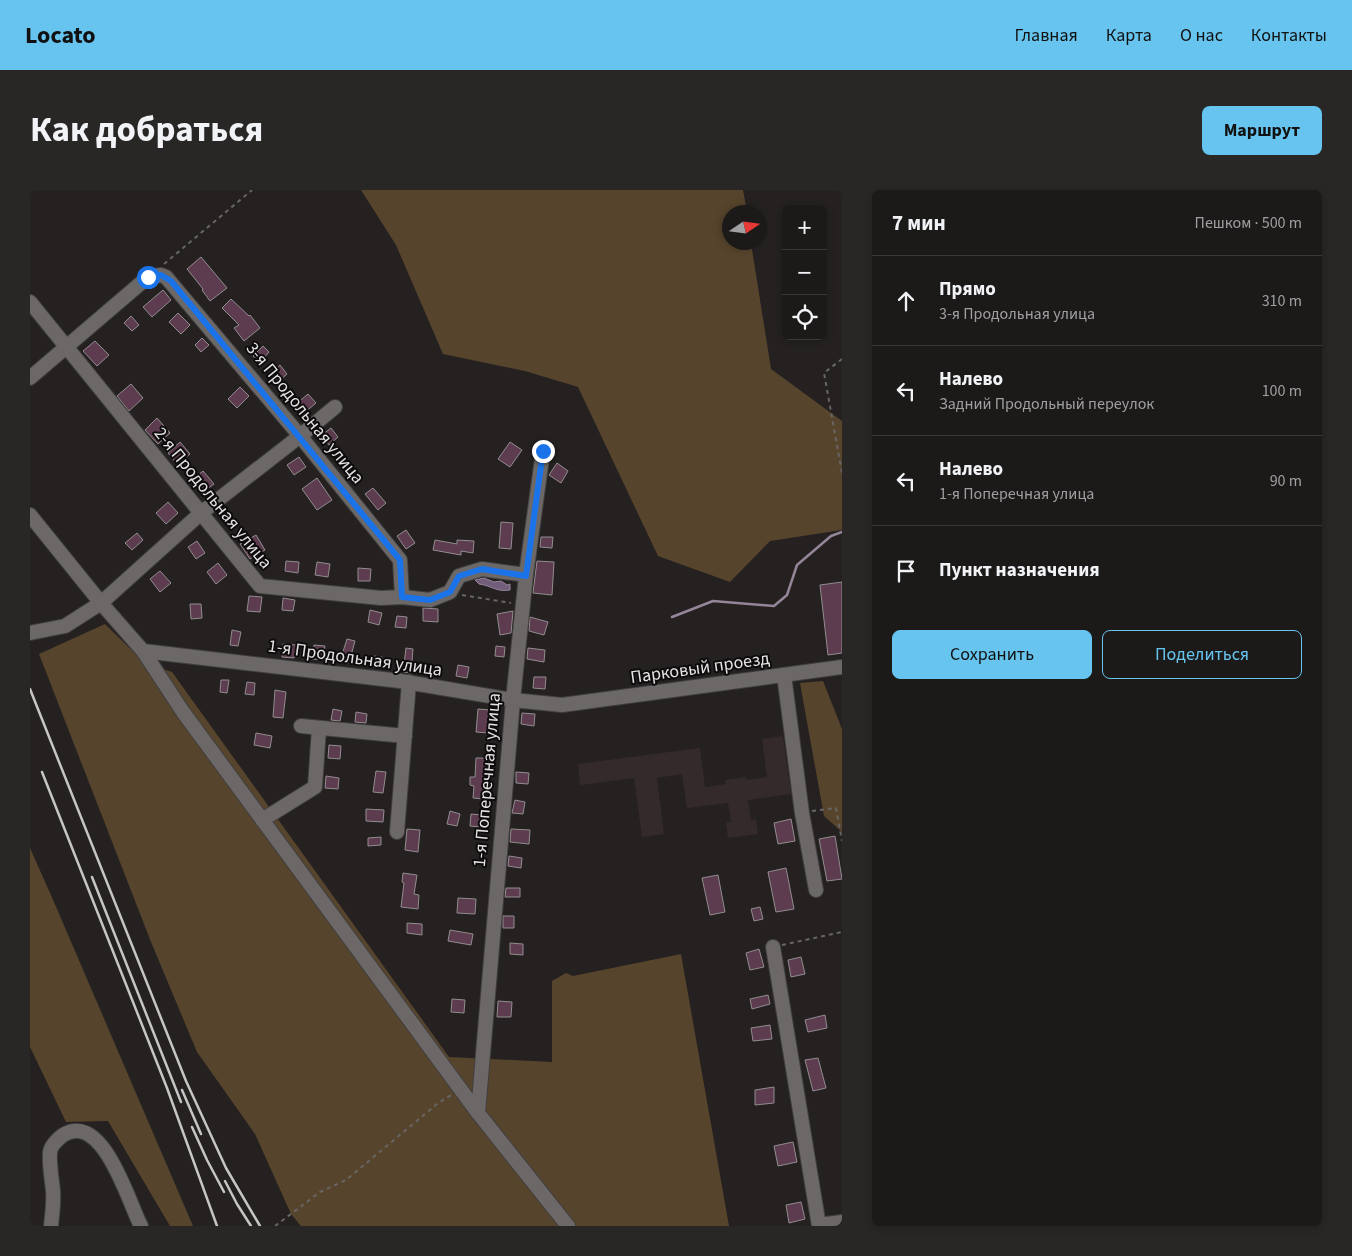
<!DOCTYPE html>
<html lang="ru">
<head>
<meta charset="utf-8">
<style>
  body { margin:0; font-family:"Source Sans 3",sans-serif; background:#292626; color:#f1f3f6 }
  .controls { position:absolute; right:15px; top:15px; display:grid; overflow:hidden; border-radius:8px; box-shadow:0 2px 8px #0003 }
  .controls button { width:45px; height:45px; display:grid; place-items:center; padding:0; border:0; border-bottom:1px solid #3a3838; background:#1c1919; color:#f1f3f6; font:25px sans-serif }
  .compass { position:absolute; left:692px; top:15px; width:45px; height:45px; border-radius:50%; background:#1c1919; box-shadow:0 2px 8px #0003; rotate:77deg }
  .stop { position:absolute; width:15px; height:15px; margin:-11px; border:4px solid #1a73e8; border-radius:50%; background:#fff }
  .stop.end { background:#1a73e8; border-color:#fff; box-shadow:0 1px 5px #0008 }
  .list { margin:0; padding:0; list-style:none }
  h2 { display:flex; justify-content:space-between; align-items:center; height:65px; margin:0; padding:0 20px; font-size:21px }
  h2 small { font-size:16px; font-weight:400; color:#a0a0a2 }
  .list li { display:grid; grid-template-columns:32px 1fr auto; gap:15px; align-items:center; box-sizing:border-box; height:90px; padding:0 20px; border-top:1px solid #3a3838 }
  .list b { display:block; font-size:19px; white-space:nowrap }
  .list p { margin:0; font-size:16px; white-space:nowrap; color:#a0a0a2 }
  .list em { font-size:16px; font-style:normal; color:#a0a0a2 }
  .actions { display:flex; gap:10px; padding:15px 20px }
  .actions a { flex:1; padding:11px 0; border:1px solid #66c4ef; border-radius:8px; text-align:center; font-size:18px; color:#66c4ef }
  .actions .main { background:#66c4ef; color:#111 }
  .icon { flex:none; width:28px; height:28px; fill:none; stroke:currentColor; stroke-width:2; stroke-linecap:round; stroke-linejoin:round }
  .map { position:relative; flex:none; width:812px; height:1036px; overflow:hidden; border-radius:8px }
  header { display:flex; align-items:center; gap:30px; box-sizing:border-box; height:70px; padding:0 25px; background:#66c4ef; color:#111 }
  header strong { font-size:24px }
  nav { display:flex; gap:28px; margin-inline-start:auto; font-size:18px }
  .intro { display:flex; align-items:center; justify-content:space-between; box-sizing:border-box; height:120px; padding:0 30px }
  h1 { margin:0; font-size:35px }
  .button { padding:12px 22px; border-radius:8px; background:#66c4ef; color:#111; font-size:18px; font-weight:700 }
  main { display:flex; gap:30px; padding:0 30px }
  aside { flex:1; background:#1c1919; border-radius:8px; box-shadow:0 2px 8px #0003 }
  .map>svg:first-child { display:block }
  .built { fill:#352a2b }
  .green { fill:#57442c }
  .water { fill:#725d7a; stroke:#948599 }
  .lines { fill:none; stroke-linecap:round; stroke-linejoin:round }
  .stream { stroke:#948599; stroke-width:2.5 }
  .building { fill:#5c3c4e; stroke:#918d8f }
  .minor-casing { stroke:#413f3f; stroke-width:16 }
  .path { stroke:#686565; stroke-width:2; stroke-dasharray:4 4; stroke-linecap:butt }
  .minor { stroke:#6d6868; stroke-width:14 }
  .rail { stroke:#c6c4c4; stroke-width:2.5 }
  .route { stroke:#1a73e8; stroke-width:6 }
  .labels { text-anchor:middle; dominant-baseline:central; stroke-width:4; stroke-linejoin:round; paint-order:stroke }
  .street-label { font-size:18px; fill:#e4e2e2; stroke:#0d0b0b }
</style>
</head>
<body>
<header>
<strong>Locato</strong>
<nav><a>Главная</a><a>Карта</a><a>О нас</a><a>Контакты</a></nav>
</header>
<div class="intro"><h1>Как добраться</h1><a class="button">Маршрут</a></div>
<main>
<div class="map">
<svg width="812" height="1036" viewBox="0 0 812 1036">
  <rect width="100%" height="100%" fill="#252121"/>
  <!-- built -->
  <path class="built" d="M753 546 761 604 718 610 721 630 726 629 728 644 698 648 696 633 701 632 698 613 657 618 652 584 627 588 634 644 612 647 604 588 550 595 548 574 670 558 675 597 696 594 695 590 716 587 717 590 737 587 732 549Z"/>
  <!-- green -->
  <path class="green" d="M331 0H713L717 22H699V52L721 53 741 179 812 231V340L740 351 700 392 628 366 548 197 495 181 413 164 366 55Z
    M75 434 115 473 142 482 419 867 522 872V791L536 783 543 786 651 764 699 1036H271L261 1024 225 944 167 862 121 752 9 464Z
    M793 491 812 539V642L794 626 770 493Z
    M0 658 24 712 163 1036H140L78 931 36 932 0 857Z"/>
  <!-- water -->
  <path class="water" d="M454 388 464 392 471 391 477 395 480 394V400C465 402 463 396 449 394L445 390Z"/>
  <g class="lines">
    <!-- stream -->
    <path class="stream" d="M642 427 683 411 744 416 757 405 767 375 801 346 812 342"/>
  </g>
  <!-- building -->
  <path class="building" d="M171 67 197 98 180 111 172 100 173 99 157 79Z
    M133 100 141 110 122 127 113 117Z
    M201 109 219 126 220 125 230 138 214 151 204 138 209 135 192 118Z
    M148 123 160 135 151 144 139 132Z
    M101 126 109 135 102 141 94 133Z
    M172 148 179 155 171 162 165 155Z
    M65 151 79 165 67 176 53 161Z
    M233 156 239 162 230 172 223 166Z
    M250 175 257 184 248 192 241 183Z
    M101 194 113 208 99 221 87 206Z
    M210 197 219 206 207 218 198 209Z
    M278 204 286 213 274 223 266 214Z
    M127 228 140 243 128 254 115 240Z
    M301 238 308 247 299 255 292 245Z
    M150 252 160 264 147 274 138 263Z
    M480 252 492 260 480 277 468 269Z
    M269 267 276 277 264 285 257 275Z
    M527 273 538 281 531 293 519 285Z
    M173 281 184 294 172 303 162 290Z
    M287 288 302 310 287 320 272 299Z
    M343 298 356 313 348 320 335 304Z
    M138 312 148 323 136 334 126 323Z
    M471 332 483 333 481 359 469 358Z
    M376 340 385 353 376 359 367 346Z
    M107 343 113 350 102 360 95 353Z
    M226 345 235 360 220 369 210 354Z
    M511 347H523L522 358 510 357Z
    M405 350 427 354V350L444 351 443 363 431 361V365L403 360Z
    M167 351 175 363 166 369 158 357Z
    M256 371 269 372 268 383 255 381Z
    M507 371 524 372 522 405 503 403Z
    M287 372 300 374 298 387 285 385Z
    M188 373 197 385 186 394 177 382Z
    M328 378 341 379 340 391H328Z
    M130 381 141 393 130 402 120 389Z
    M812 392V463L798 465 790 395Z
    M219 406 232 407 230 422 217 421Z
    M253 408 265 410 263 421 252 420Z
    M160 414H171L172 428 161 429Z
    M393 418 408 419V432L393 431Z
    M340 420 352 423 349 435 338 432Z
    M483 421 481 443 470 445 467 424Z
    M367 426 377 427 376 438 365 437Z
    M500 427 518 432 514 445 499 441Z
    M202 440 211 442 208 456 200 455Z
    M317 449 325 451 319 473 310 471Z
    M253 454 266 455 264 468 252 467Z
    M284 455 295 456 293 470 282 469Z
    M466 456 475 457 474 467 465 466Z
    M376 458 383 459 381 483 373 482Z
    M498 458 515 460 514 472 497 469Z
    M344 466 352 467 351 478 343 477Z
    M428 475 439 477 437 488 426 486Z
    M504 487H516L515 499 503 498Z
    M191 490H199L197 503 190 502Z
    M217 492 225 493 224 505 215 504Z
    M245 500 256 502 253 528 243 527Z
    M303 519 312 521 310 531 301 530Z
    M448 519 461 520 459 543 446 542Z
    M326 522 337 524 336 533 325 532Z
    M492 523 505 524 504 536 491 534Z
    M226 543 242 546 240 558 224 555Z
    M299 555 311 556 310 569 298 568Z
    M446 568H459L454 609 443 608 444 596 440 595V587H445Z
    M346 581 356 582 353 603 343 602Z
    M486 582 499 583 498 594 486 593Z
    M296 586 309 588 308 599 295 598Z
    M485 610 495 612 493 624 482 623Z
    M336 619 354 620 353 632 336 631Z
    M420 621 430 624 427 636 417 634Z
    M441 624 452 625 451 637 440 636Z
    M761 629 765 651 748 654 744 633Z
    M377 639 390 640 388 662 375 660Z
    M481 639 500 640 499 654 480 652Z
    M805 646 812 689 797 691 789 649Z
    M351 647V655L338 656V648Z
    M479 666 492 668 491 678 478 676Z
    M756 678 764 719 746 722 738 682Z
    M373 683 387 685 384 704 389 705 388 719 371 717 374 693 372 692Z
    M688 685 695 722 680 725 672 688Z
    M476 698H490V707H475Z
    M428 708 446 709 445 724 427 723Z
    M730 717 733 729 724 731 721 719Z
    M473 726H484V738H473Z
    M377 733 392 734V745L377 743Z
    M420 740 443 744 441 755 418 751Z
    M480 753 493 754V765L480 764Z
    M729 759 734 777 720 780 716 763Z
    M771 767 775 784 761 787 758 770Z
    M738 805 740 814 722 819 720 809Z
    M422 809 435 810 434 823 421 822Z
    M468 811 482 812 481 827H467Z
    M795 825 797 838 778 842 775 830Z
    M740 835 742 849 723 851 721 838Z
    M788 868 796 898 783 901 775 870Z
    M744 897V913L725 915V900Z
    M763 952 767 972 748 976 744 956Z
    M771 1012 775 1029 759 1033 756 1015Z"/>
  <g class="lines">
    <!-- minor casing -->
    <g class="minor-casing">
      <path id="minor" d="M0 112 230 396 351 408 372 407 400 410 420 402 429 386 452 379 496 385
        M0 188 118 87 131 85 136 87 270 246 370 370 372 407
        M0 325 71 413 113 461 153 522 448 923 538 1036
        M0 443 35 436 71 413 171 323 270 246 305 217
        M113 461 370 491 483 510 532 515 812 477
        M754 485 772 623 786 700
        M271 536 375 546
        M232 630 285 597 289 538
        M367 642 379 492
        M743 757 789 1036
        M448 923 483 510 496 385 513 261
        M789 1035 812 1032
        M21 1036C22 1025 24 1013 23 1001 22 989 19 975 20 963 20 956 28 949 33 945 73 921 98 1011 111 1036"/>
    </g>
    <!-- path -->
    <path class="path" d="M134 74 222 0
      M812 169 794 183 812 283
      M432 405 481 413
      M782 621 806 618 812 651
      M752 755 812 742
      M245 1036 290 1002 316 990 407 914 421 905"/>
    <!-- minor -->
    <use href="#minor" class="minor"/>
    <!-- rail -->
    <path class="rail" d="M0 499 156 891 196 978 230 1036
      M12 582 137 898 187 1036
      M62 687 151 912
      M152 900 171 944
      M162 937 177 970 194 1002
      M195 991 207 1014 221 1036"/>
  </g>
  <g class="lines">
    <!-- route -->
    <path class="route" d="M118 87 131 85 141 91 370 370 372 407 400 410 420 402 429 386 452 379 496 386 513 261"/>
  </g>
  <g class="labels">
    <!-- street labels -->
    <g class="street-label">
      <text transform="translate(275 223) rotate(51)">3-я Продольная улица</text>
      <text transform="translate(183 308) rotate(51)">2-я Продольная улица</text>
      <text transform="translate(325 468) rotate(8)">1-я Продольная улица</text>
      <text transform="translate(670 478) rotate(-8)">Парковый проезд</text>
      <text transform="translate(457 590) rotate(-85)">1-я Поперечная улица</text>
    </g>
  </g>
</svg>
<div class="controls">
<button>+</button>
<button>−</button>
<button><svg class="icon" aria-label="locate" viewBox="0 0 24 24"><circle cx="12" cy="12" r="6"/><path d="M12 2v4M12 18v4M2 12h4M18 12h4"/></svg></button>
</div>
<svg class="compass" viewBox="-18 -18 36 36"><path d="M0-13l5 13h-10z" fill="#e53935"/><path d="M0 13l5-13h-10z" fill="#a0a0a2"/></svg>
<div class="stop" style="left:118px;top:87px"></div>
<div class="stop end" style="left:513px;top:261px"></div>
</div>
<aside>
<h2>7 мин<small>Пешком · 500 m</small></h2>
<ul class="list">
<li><svg class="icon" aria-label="ahead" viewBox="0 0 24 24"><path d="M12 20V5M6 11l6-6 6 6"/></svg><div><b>Прямо</b><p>3-я Продольная улица</p></div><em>310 m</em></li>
<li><svg class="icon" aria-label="left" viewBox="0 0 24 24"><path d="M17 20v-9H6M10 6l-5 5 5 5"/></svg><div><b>Налево</b><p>Задний Продольный переулок</p></div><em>100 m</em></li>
<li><svg class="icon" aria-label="left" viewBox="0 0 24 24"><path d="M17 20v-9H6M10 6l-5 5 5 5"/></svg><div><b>Налево</b><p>1-я Поперечная улица</p></div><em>90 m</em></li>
<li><svg class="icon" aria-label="arrive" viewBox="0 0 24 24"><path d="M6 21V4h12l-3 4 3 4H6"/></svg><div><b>Пункт назначения</b></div></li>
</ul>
<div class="actions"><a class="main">Сохранить</a><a>Поделиться</a></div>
</aside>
</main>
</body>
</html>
